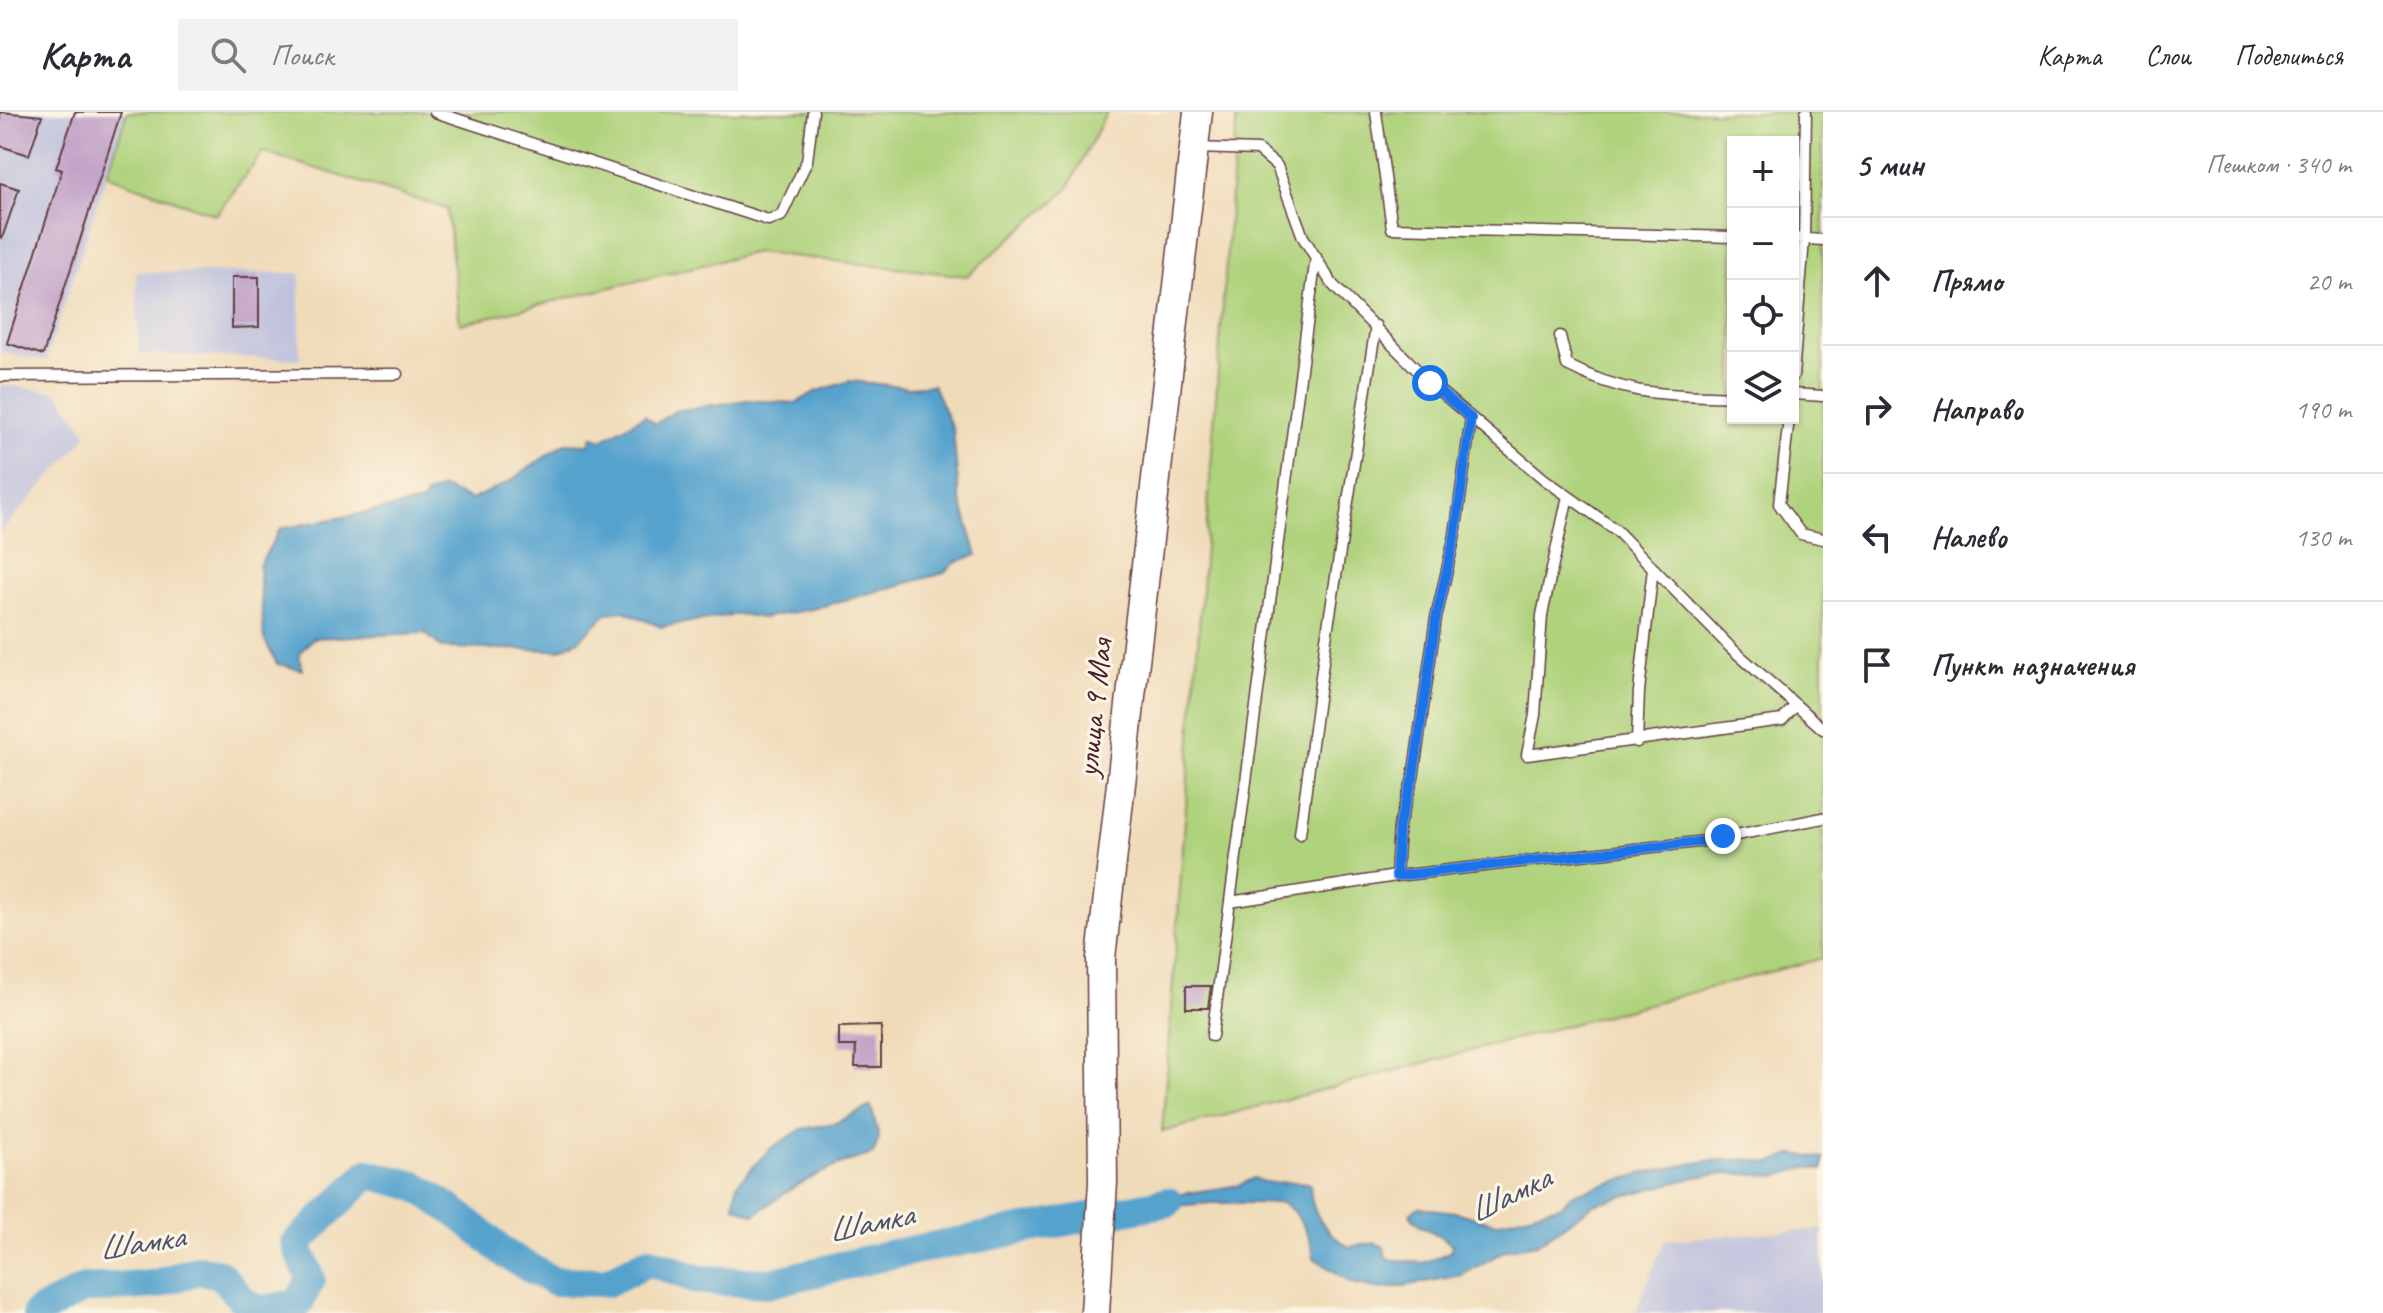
<!DOCTYPE html>
<html lang="ru">
<head>
<meta charset="utf-8">
<style>
  body { margin:0; font-family:Caveat,sans-serif; background:#f2f2f3; color:#2b2b33 }
  .controls { position:absolute; right:24px; top:24px; display:grid; overflow:hidden; border-radius:0px; box-shadow:0 2px 6px #0004 }
  .controls button { width:72px; height:72px; display:grid; place-items:center; padding:0; border:0; border-bottom:2px solid #e1e1e2; background:#fff; color:#2b2b33; font:40px sans-serif }
  .stop { position:absolute; width:24px; height:24px; margin:-18px; border:6px solid #1a73e8; border-radius:50%; background:#fff }
  .stop.end { background:#1a73e8; border-color:#fff; box-shadow:0 2px 8px #0008 }
  .list { margin:0; padding:0; list-style:none }
  h2 { display:flex; justify-content:space-between; align-items:center; height:104px; margin:0; padding:0 32px; font-size:34px }
  h2 small { font-size:26px; font-weight:400; color:#7c7c81 }
  .list li { display:grid; grid-template-columns:52px 1fr auto; gap:24px; align-items:center; box-sizing:border-box; height:128px; padding:0 32px; border-top:2px solid #e1e1e2 }
  .list b { display:block; font-size:30px; white-space:nowrap }
  .list em { font-size:26px; font-style:normal; color:#7c7c81 }
  .icon { flex:none; width:44px; height:44px; fill:none; stroke:currentColor; stroke-width:2; stroke-linecap:round; stroke-linejoin:round }
  .map { position:relative; flex:none; width:1823px; height:1201px; overflow:hidden }
  header { display:flex; align-items:center; gap:48px; box-sizing:border-box; height:112px; padding:0 40px; background:#fff; border-bottom:2px solid #e1e1e2 }
  header strong { font-size:38px }
  nav { display:flex; gap:44px; margin-inline-start:auto; font-size:28px }
  .search { width:560px; height:72px; background:#f2f2f3; display:flex; align-items:center; gap:20px; box-sizing:border-box; padding:0 28px; border-radius:0px; color:#7c7c81; font-size:30px }
  main { display:flex }
  aside { flex:1; background:#fff }
  .map>svg:first-child { display:block }
  .industrial { fill:#c0c2dd }
  .green { fill:#afd27b; stroke:#7c7853; stroke-width:2; fill-rule:evenodd }
  .water { fill:#54a2cd; stroke:#4f607c; stroke-width:2 }
  .lines { fill:none; stroke-linecap:round; stroke-linejoin:round }
  .river { stroke:#54a2cd; stroke-width:30 }
  .building { fill:#be9dc6 }
  .service-casing { stroke:#633b40; stroke-width:13 }
  .secondary-casing { stroke:#633b40; stroke-width:31 }
  .service { stroke:#fff; stroke-width:10 }
  .secondary { stroke:#fff; stroke-width:28 }
  .route { stroke:#1a73e8; stroke-width:10 }
  .labels { text-anchor:middle; dominant-baseline:central; stroke-width:6; stroke-linejoin:round; paint-order:stroke }
  .street-label { font-size:32px; fill:#4a1f2b; stroke:#fcf5e5 }
  .water-label { font-size:34px; font-style:italic; fill:#4e536c; stroke:#fcf5e5 }
</style>
</head>
<body>
<header>
<strong>Карта</strong>
<div class="search"><svg class="icon" aria-label="search" viewBox="0 0 24 24"><circle cx="10" cy="10" r="6"/><path d="M15 15l6 6"/></svg>Поиск</div>
<nav><a>Карта</a><a>Слои</a><a>Поделиться</a></nav>
</header>
<main>
<div class="map">
<svg width="1823" height="1201" viewBox="0 0 1823 1201">
  <rect width="100%" height="100%" fill="#fcf5e5"/>
  <filter id="ink" filterUnits="userSpaceOnUse"><feTurbulence type="fractalNoise" baseFrequency=".0125" numOctaves="2"/><feDisplacementMap in="SourceGraphic" scale="16" xChannelSelector="R" yChannelSelector="G"/><feConvolveMatrix kernelMatrix="1 2 1 2 8 2 1 2 1" color-interpolation-filters="sRGB"/></filter>
  <filter id="wash" filterUnits="userSpaceOnUse"><feTurbulence type="fractalNoise" baseFrequency=".006" numOctaves="4" result="noise"/><feDisplacementMap in="SourceGraphic" scale="32" xChannelSelector="R" yChannelSelector="G"/><feGaussianBlur stdDeviation="1.8" result="paint"/><feColorMatrix in="noise" values="0 0 0 0 0 0 0 0 0 0 0 0 0 0 0 0 0 1.4 0 .05"/><feComposite in="paint" operator="in"/></filter>
  <g filter="url(#wash)">
    <rect width="100%" height="100%" fill="#f0dbb9"/>
    <!-- industrial -->
    <path class="industrial" d="M0 0H127L46 249 0 239Z
      M136 160 300 161V247L139 242Z
      M0 273 58 280 88 323 0 421Z
      M1823 1117V1201H1635L1665 1128Z"/>
    <!-- green -->
    <path class="green" d="M127 0H1107L1067 78 967 164 756 140 460 212 447 97 263 40 216 103 107 63Z
      M1237 0H1823V846L1162 1020ZM1733 30H1793V306H1733Z"/>
    <!-- water -->
    <path class="water" d="M850 269 908 275 933 273 953 318 959 383 977 443 956 450 944 461 812 497 762 506 739 502 661 515 624 499 607 501 579 528 559 538 442 536 425 521 313 526 299 542 302 558 277 552 264 527 259 454 280 417 423 390 426 383 443 376 471 388 507 371 565 331 589 332 592 324 602 328 645 303 655 312 675 299 747 288 796 291 815 280Z
      M871 994 879 1026 873 1042C829 1054 790 1074 755 1103L734 1094 737 1072 770 1037 802 1017 836 1011Z
      M1792 1042 1823 1046V1058L1807 1055 1777 1064 1727 1061 1696 1065 1594 1092 1537 1132 1508 1137 1462 1163 1398 1175 1380 1177 1352 1171 1314 1146C1312 1127 1299 1099 1282 1091H1211L1162 1095 1129 1104V1091H1150L1161 1085 1240 1073 1254 1066C1271 1076 1291 1066 1310 1072 1310 1102 1325 1120 1349 1135L1375 1131 1384 1135 1386 1147 1423 1151 1451 1140 1452 1133C1440 1120 1417 1117 1410 1101L1419 1095 1454 1100 1495 1111 1562 1093 1572 1082 1648 1060 1707 1049 1749 1047 1770 1051Z"/>
    <g class="lines">
      <!-- river -->
      <path class="river" d="M37 1201 84 1177 156 1172 198 1158 220 1162 245 1191 261 1198 298 1192 311 1167 296 1132 368 1062 416 1074 462 1105 507 1143 553 1169 607 1170 649 1149 699 1168 770 1171 888 1143 1168 1090"/>
    </g>
    <g id="blocks">
      <!-- building -->
      <path class="building" d="M0 0 42 4 29 43 0 34Z
        M75 0H121L43 243 7 231 62 58 56 56Z
        M0 71 19 77 2 126 0 125Z
        M232 165H259V215L232 216Z
        M1186 874H1211L1208 896H1186Z
        M881 914V955H855L856 934H839V915Z"/>
    </g>
  </g>
  <g filter="url(#ink)">
    <use href="#blocks" fill-opacity="0" stroke="#633b40" stroke-width="2"/>
    <g class="lines">
      <!-- service casing -->
      <g class="service-casing">
        <path id="service" d="M435 0 768 108 781 104 807 49 813 0
          M1376 0 1392 116 1733 125
          M1196 36 1258 38 1277 54 1303 125 1332 172 1430 271 1544 367 1616 418 1731 536 1823 617
          M1793 126 1823 128
          M1560 224 1567 253C1628 285 1666 282 1733 285
          M0 264 397 262
          M1793 264 1804 127 1806 0
          M1793 282 1823 284
          M1789 306 1779 392 1801 422 1823 427
          M1568 384 1542 503 1535 603 1527 643 1782 608 1796 593
          M1637 630 1639 579 1653 456
          M1300 722 1326 527 1376 214
          M1396 764 1399 713 1413 666 1436 506 1455 423 1471 306
          M1230 790 1396 764 1706 729 1823 706
          M1212 924 1316 145"/>
      </g>
      <!-- secondary casing -->
      <g class="secondary-casing">
        <path id="secondary" d="M1095 1201 1103 1070 1101 846 1198 0"/>
      </g>
      <!-- service -->
      <use href="#service" class="service"/>
      <!-- secondary -->
      <use href="#secondary" class="secondary"/>
    </g>
  </g>
  <g class="lines" filter="url(#ink)">
    <!-- route -->
    <path class="route" d="M1430 271 1471 306 1455 423 1436 506 1413 666 1399 713 1396 764 1706 729 1723 724"/>
  </g>
  <g class="labels">
    <!-- street labels -->
    <g class="street-label">
      <text transform="translate(1094 596) rotate(-84)">улица 9 Мая</text>
    </g>
    <!-- water labels -->
    <g class="water-label">
      <text transform="translate(1509 1082) rotate(-26)">Шамка</text>
      <text transform="translate(870 1110) rotate(-12)">Шамка</text>
      <text transform="translate(141 1130) rotate(-9)">Шамка</text>
    </g>
  </g>
</svg>
<div class="controls">
<button>+</button>
<button>−</button>
<button><svg class="icon" aria-label="locate" viewBox="0 0 24 24"><circle cx="12" cy="12" r="6"/><path d="M12 2v4M12 18v4M2 12h4M18 12h4"/></svg></button>
<button><svg class="icon" aria-label="layers" viewBox="0 0 24 24"><path d="M12 4l9 5-9 5-9-5zM3 14l9 5 9-5"/></svg></button>
</div>
<div class="stop" style="left:1430px;top:271px"></div>
<div class="stop end" style="left:1723px;top:724px"></div>
</div>
<aside>
<h2>5 мин<small>Пешком · 340 m</small></h2>
<ul class="list">
<li><svg class="icon" aria-label="ahead" viewBox="0 0 24 24"><path d="M12 20V5M6 11l6-6 6 6"/></svg><div><b>Прямо</b></div><em>20 m</em></li>
<li><svg class="icon" aria-label="right" viewBox="0 0 24 24"><path d="M7 20v-9h11M14 6l5 5-5 5"/></svg><div><b>Направо</b></div><em>190 m</em></li>
<li><svg class="icon" aria-label="left" viewBox="0 0 24 24"><path d="M17 20v-9H6M10 6l-5 5 5 5"/></svg><div><b>Налево</b></div><em>130 m</em></li>
<li><svg class="icon" aria-label="arrive" viewBox="0 0 24 24"><path d="M6 21V4h12l-3 4 3 4H6"/></svg><div><b>Пункт назначения</b></div></li>
</ul>
</aside>
</main>
</body>
</html>
